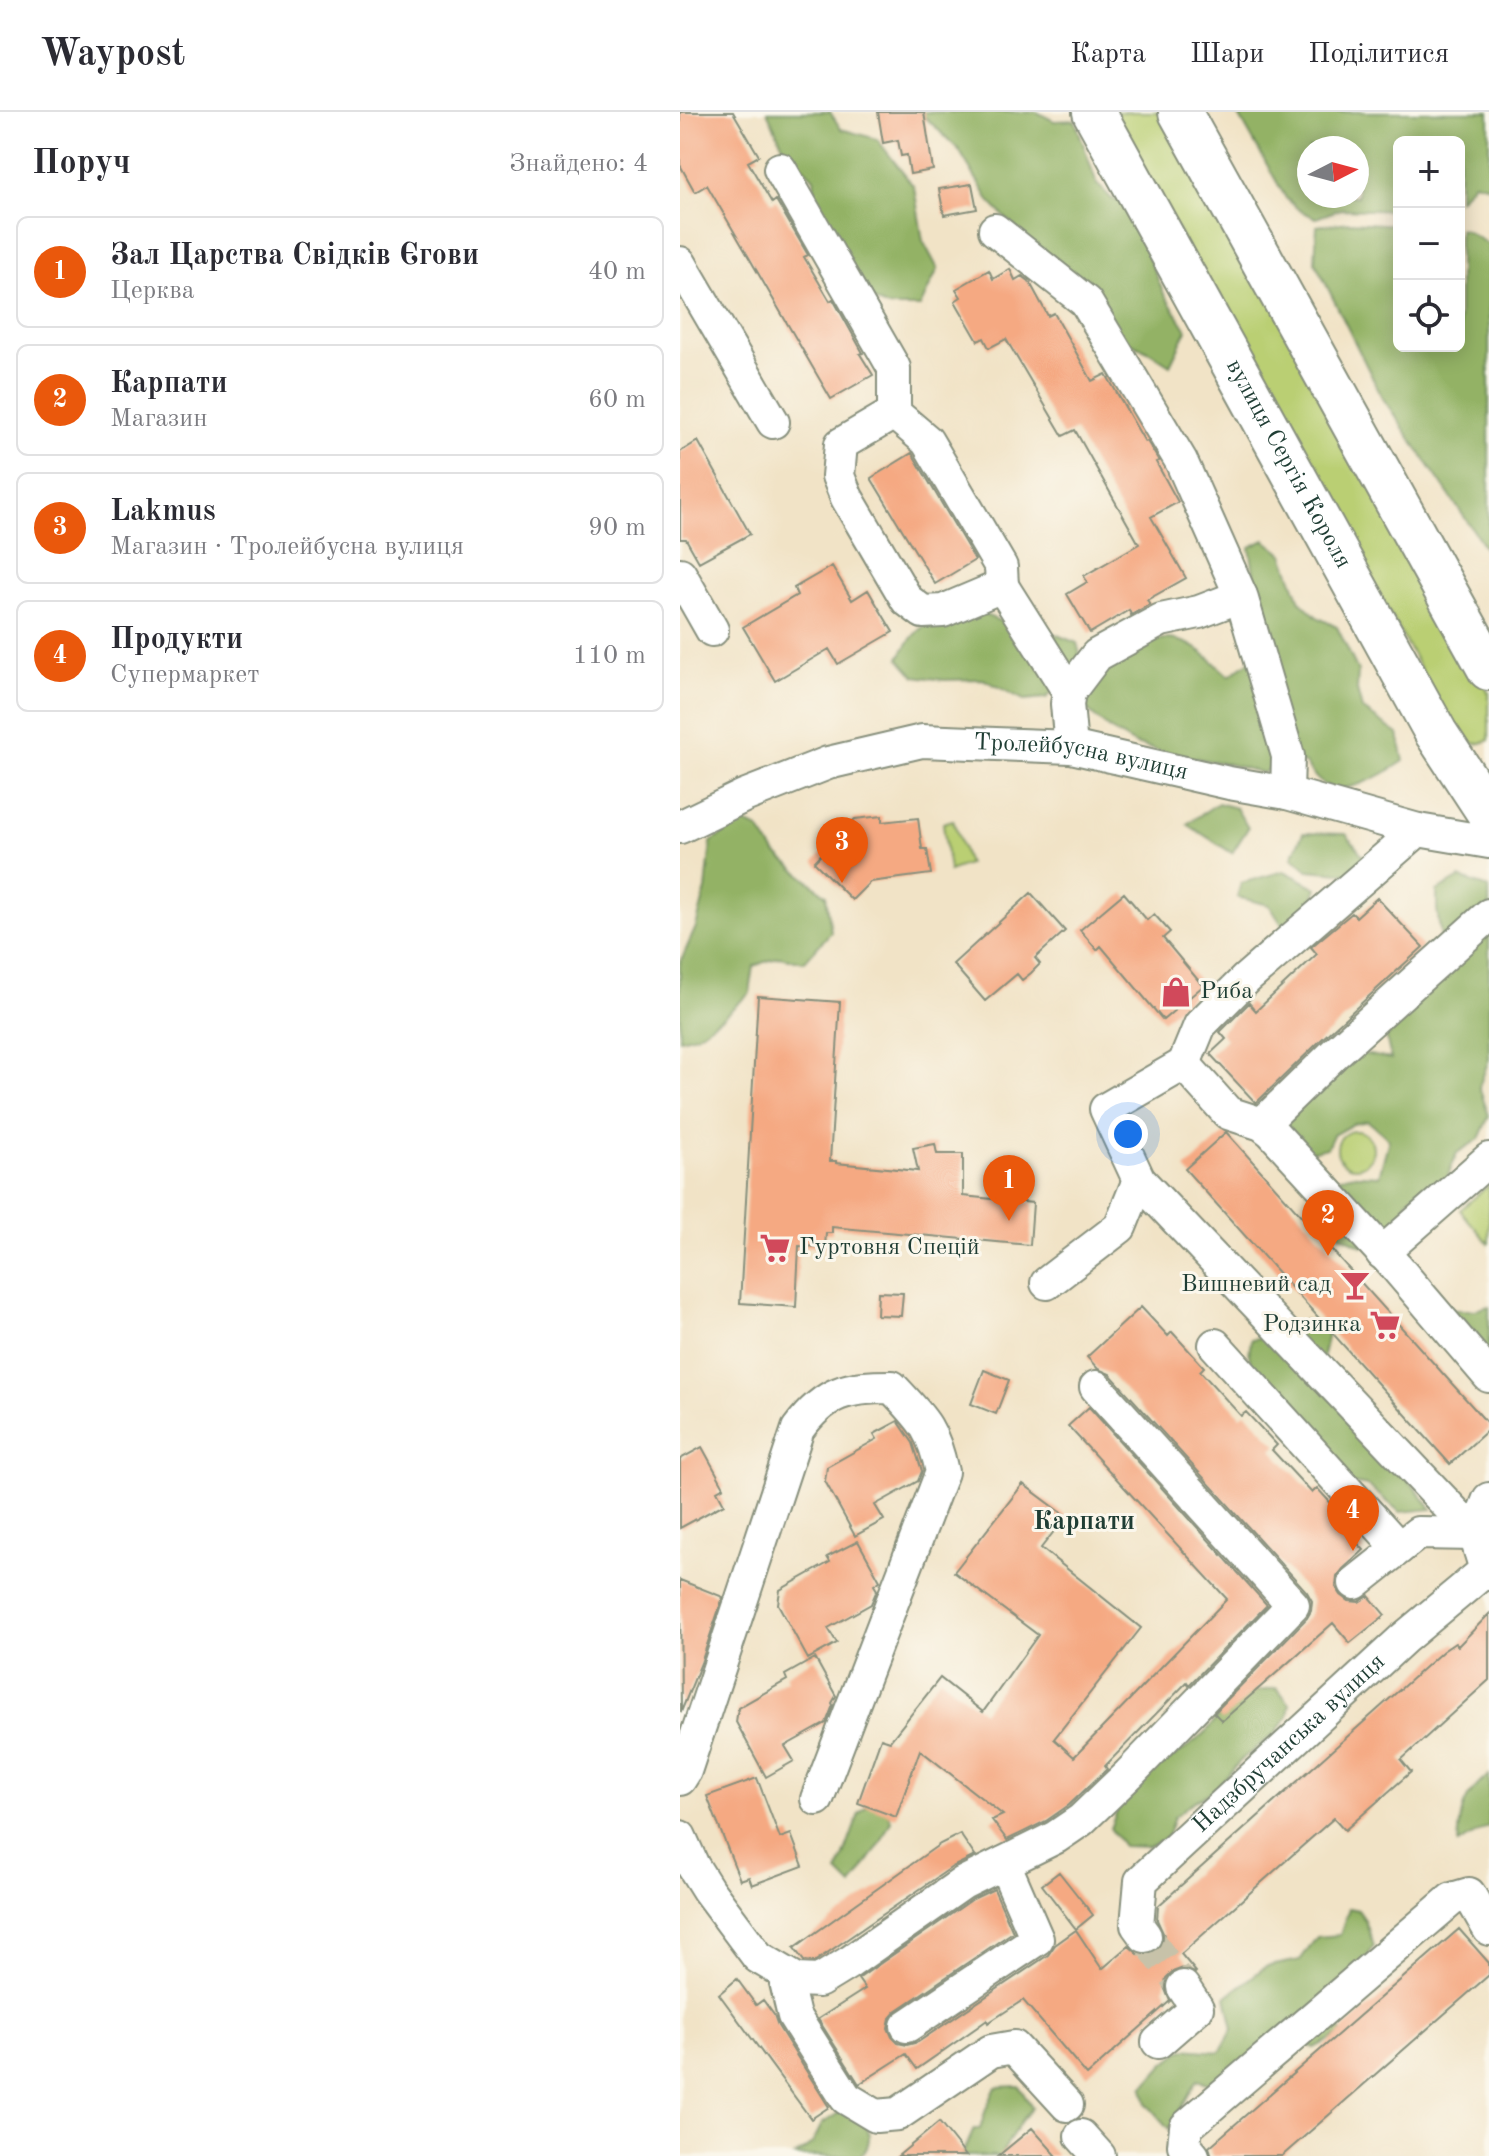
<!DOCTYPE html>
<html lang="uk">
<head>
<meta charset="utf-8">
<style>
  body { margin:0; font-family:"Old Standard TT",serif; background:#f2f2f3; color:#2b2b33 }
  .controls { position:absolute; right:24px; top:24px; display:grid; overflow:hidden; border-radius:12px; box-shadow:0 4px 20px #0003 }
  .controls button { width:72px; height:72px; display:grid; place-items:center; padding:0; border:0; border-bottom:2px solid #e1e1e2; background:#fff; color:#2b2b33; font:40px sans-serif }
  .compass { position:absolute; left:617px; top:24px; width:72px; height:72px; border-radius:50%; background:#fff; box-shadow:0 4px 20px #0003; rotate:84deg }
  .you { position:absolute; left:448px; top:1022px; width:28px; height:28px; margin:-20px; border:6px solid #fff; border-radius:50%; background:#1a73e8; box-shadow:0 0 0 12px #1a73e833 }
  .badge { display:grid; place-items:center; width:52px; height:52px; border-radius:50%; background:#ea580c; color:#fff; font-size:26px; font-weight:700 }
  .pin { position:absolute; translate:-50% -66px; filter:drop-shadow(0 2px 4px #0008) }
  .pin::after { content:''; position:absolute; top:42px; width:28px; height:24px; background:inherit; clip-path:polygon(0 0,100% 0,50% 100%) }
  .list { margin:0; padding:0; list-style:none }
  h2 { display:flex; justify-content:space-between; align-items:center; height:104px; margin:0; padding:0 32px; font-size:34px }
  h2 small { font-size:26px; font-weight:400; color:#7c7c81 }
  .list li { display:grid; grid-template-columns:52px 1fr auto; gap:24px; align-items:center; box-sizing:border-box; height:112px; margin:0 16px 16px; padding:0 16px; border:2px solid #e1e1e2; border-radius:12px }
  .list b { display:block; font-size:30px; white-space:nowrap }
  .list p { margin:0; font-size:26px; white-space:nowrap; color:#7c7c81 }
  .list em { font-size:26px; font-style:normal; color:#7c7c81 }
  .icon { flex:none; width:44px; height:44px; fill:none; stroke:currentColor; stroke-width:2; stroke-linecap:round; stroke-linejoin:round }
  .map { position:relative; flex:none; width:809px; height:2044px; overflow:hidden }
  header { display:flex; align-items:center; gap:48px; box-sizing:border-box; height:112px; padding:0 40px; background:#fff; border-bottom:2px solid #e1e1e2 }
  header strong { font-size:38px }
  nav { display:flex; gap:44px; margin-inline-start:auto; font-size:28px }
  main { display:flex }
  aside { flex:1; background:#fff }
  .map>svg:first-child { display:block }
  .green { fill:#bacf73; stroke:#6c8654; stroke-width:2 }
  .forest { fill:#93b265; stroke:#59784c; stroke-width:2; fill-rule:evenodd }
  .building { fill:#f5a982 }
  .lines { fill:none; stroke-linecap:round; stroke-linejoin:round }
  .minor-tunnel { stroke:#c7c2a9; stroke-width:32; stroke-dasharray:32 16; stroke-linecap:butt }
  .minor-casing { stroke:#88907d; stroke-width:36 }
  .major-casing { stroke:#88907d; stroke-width:46 }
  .minor { stroke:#fff; stroke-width:32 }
  .major { stroke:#fff; stroke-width:42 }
  .labels { text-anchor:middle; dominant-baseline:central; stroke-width:6; stroke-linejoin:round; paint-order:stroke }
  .street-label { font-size:24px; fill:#1f3d34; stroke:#fbf7ec }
  .poi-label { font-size:24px; fill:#1f3d34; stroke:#fbf7ec; text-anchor:start }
  .neighbourhood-label { font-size:26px; font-weight:bold; fill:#1f3d34; stroke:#fbf7ec }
</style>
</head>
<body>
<header>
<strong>Waypost</strong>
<nav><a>Карта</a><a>Шари</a><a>Поділитися</a></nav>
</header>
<main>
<aside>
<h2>Поруч<small>Знайдено: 4</small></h2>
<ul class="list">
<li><span class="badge">1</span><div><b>Зал Царства Свідків Єгови</b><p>Церква</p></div><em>40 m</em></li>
<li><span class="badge">2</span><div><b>Карпати</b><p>Магазин</p></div><em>60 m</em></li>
<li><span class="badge">3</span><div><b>Lakmus</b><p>Магазин · Тролейбусна вулиця</p></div><em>90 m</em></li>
<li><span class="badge">4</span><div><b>Продукти</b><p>Супермаркет</p></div><em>110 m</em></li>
</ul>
</aside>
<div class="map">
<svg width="809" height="2044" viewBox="0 0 809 2044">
  <rect width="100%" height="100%" fill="#fbf7ec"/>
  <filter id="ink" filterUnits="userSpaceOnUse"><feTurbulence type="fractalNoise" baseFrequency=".0125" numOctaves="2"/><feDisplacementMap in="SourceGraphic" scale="16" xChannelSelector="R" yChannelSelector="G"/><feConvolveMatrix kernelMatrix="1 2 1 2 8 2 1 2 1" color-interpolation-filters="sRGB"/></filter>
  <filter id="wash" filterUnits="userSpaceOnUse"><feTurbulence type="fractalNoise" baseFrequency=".006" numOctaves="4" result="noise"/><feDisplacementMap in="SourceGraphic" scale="32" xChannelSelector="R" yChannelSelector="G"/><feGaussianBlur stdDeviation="1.8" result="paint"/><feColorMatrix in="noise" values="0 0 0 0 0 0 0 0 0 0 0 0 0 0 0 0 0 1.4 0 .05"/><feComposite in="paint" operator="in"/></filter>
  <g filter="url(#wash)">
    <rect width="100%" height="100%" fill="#f1e3c6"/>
    <!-- green -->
    <path class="green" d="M432 0H486L809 581V628C798 633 791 633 780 628Z
      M273 708 288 752 269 759 263 711Z
      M657 1037a18 18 0 1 1 36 0a18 18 0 1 1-36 0Z
      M809 1073V1132L780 1098Z"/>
    <!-- forest -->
    <path class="forest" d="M87 0H150L161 17 197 27 234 75 243 129 258 157 240 195H208L186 185 136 109 134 66 104 36Z
      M235 0H357L374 9 395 8 417 72 432 87 454 92 470 126 467 141 484 182 507 218 490 253 468 239 444 228 310 90 279 38 244 4Z
      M557 0H809V74L794 70 779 87V30H719V99L661 97 636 106 619 98 606 86ZM629 36H677V84H629Z
      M669 110 719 113V234H779V117L785 118 809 133V445L800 428 702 285 635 150 637 114Z
      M585 428 603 442 620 489 637 505 657 515 678 559 677 578 682 597 718 622 724 649C708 660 673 680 653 676 640 673 631 661 625 651L604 648 583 661 548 652 486 641 455 632 429 617 408 599 399 580C428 555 461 516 503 530 521 536 535 552 549 564L578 543 598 555 597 529 576 476 570 435Z
      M284 494 348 521 375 522 397 531 403 554 366 586 344 588 303 567 264 568 235 564 219 546C237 512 250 509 284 494Z
      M538 691 556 696 568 716 552 741 507 712Z
      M62 710 79 717 95 741 146 783 151 820 124 850 99 845 74 854 70 881 44 904 16 923 0 927V851L16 815 26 777 31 730Z
      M623 721 666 722 687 749 682 763 628 758 612 745Z
      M604 759 637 776 623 813 603 814 589 793 557 785 561 771Z
      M780 766 809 776V947L799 975 809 1004 799 1027 777 1041 761 1081 743 1075 726 1090 729 1109 682 1134 659 1122 641 1090C659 1058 664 1062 699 1064L709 1027 688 1009 673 1012 653 1023 647 1036 625 1041 594 1013 642 970 653 968 661 956 684 942 711 947 706 924 729 891 762 833 757 797V779Z
      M809 1194V1271L772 1198H795Z
      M625 1208 648 1222 639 1259 752 1397 720 1400 688 1374 658 1369 573 1265 569 1243 571 1227 600 1222Z
      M597 1576 610 1592 608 1604 596 1621 562 1647 533 1679 514 1689 494 1705 487 1726 468 1735 443 1734 430 1716 441 1689 457 1669 504 1638 524 1622 555 1583Z
      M809 1663V1714L778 1732C781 1697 781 1686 809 1663Z
      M197 1683 205 1689 211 1709 201 1730 172 1774 158 1760 179 1702Z
      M669 1796 678 1798 685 1808 694 1834 658 1891 661 1922 634 1936 608 1922 536 1974 517 1968 489 2017 467 1992 463 1976 485 1951 503 1937 540 1940 553 1917 546 1885 585 1855 620 1848 637 1825 660 1823Z
      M339 1974 352 1996 340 2010 320 2044H282L294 2017H300L306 1997 316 1975Z
      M163 1998C168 2001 177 2004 181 2008 193 2019 191 2036 179 2044H115L132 2032 142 2012Z"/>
    <g id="blocks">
      <!-- building -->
      <path class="building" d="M0 0H53L79 44 68 50 92 91 96 88 128 143 124 145 150 189 153 187 183 241 180 242 193 263 151 287 27 73 15 80 0 53Z
        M198 0H244L253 58 230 62 227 43 221 44 218 28 203 31Z
        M292 72 297 97 264 103 259 77Z
        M330 157 335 168 342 164 349 169 368 204 374 201 412 269 426 262 465 330 467 329 479 349 476 350 498 390 471 405 506 466 467 488 470 492 451 503 449 498 410 521 387 482 407 470 404 464 459 432 395 318 383 324 326 227 309 236 304 226 298 229 275 189 281 185 276 177 309 158 313 167Z
        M18 329 70 422 19 450 6 427H0V340Z
        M232 341 295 448 255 472 191 366Z
        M152 454 172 488 188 478 213 520 158 552 149 537 95 569 63 515 117 483 114 476Z
        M202 704V710L238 706 242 737H247L251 762 190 770 172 788 134 750 175 707Z
        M351 781 385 819 355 846 360 852 351 861 342 868 337 862 305 889 273 852Z
        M444 781 467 808 474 802 490 820 483 826 523 874 483 908 421 834 417 838 400 818Z
        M697 786 743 835 642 927 577 990H575L530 942 546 927 540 920 569 891 576 899 637 842 631 835 672 801 676 805Z
        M78 884 160 890 150 1049H156V1051L238 1059 233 1036 255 1032 257 1042H283V1084L353 1091 350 1133 152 1115V1121H146L145 1135 119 1134 116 1195 60 1191Z
        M546 1020 809 1313V1317L770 1352 505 1057Z
        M198 1180 223 1181 221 1204 197 1203Z
        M461 1195 488 1224 492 1220 524 1255 520 1259 561 1304 566 1300 597 1333 592 1338 632 1381 637 1376 668 1410 662 1415 684 1438 663 1457 657 1465 656 1475 661 1483 669 1489 679 1490 689 1484 705 1503 670 1531 653 1511 542 1609 534 1601 627 1506 631 1499 632 1489 627 1480 430 1262 418 1257 407 1245Z
        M304 1258 329 1268 316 1302 291 1292Z
        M409 1295 587 1493 509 1573 507 1570 425 1654 427 1657 389 1693 366 1709 327 1728 312 1708 323 1703 240 1638 216 1705 178 1691 201 1626 210 1629 260 1566 303 1600 358 1523 274 1460 343 1372 386 1404 361 1436 461 1516 374 1627 394 1645 547 1487 388 1314Z
        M218 1309 233 1331 242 1359 238 1369 195 1393 204 1408 175 1424 145 1369 147 1355 197 1327 194 1322Z
        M22 1335 44 1375 37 1379 44 1392 0 1416V1347Z
        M178 1429 200 1469 194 1473 197 1478 191 1492 148 1516 157 1531 128 1547 98 1492 100 1478 150 1450 147 1445Z
        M0 1468 43 1485 21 1551 1 1600Z
        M809 1502V1568L721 1648 731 1660 665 1718 654 1706 501 1842 516 1860 515 1861 503 1856 492 1860 486 1866 484 1875 490 1889 407 1963 343 1888 308 1911 307 1908 296 1916 237 1957 226 1942 179 1972 138 1907 185 1877 178 1867 293 1787 314 1777 333 1820 216 1899 210 1906 208 1916 212 1925 218 1931 227 1933 238 1930 368 1843 375 1833 396 1818 422 1857 449 1834 458 1842 468 1843 475 1840 482 1832 484 1823 477 1808 478 1794 763 1539 775 1531 778 1534Z
        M135 1546 156 1584 152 1591 153 1593 146 1611 105 1634 114 1649 86 1665 56 1610 58 1596 107 1568 105 1563Z
        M77 1666 100 1726 111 1722 123 1754 72 1773 69 1765 60 1768 27 1684Z
        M280 1722 295 1744 272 1755 134 1850 124 1849 114 1836 260 1732Z
        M379 1760 413 1803 396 1817 362 1773Z
        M779 1817 809 1851V1863L602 2044H532L529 2035Z
        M57 1867 76 1893 83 1888 94 1903 98 1914 149 1995 131 2007 39 1882Z
        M259 2010 286 2044H218Z
        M352 2016 377 2044H318Z"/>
    </g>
  </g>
  <g filter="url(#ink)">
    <use href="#blocks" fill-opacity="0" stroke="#88907d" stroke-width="2"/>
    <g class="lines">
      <!-- minor-tunnel -->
      <path class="minor-tunnel" d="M465 1824 503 1875"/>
      <!-- minor casing -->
      <g class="minor-casing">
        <g id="minor">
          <path d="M100 57 214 256V301"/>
          <path d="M315 118 406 190 501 349 561 484 608 644 607 681"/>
          <path d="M0 151 93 310"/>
          <path d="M214 301 161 332 158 364 167 386 227 488 243 500 263 499 322 474 389 580 387 592 391 635"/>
          <path d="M214 301 247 329 321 455 322 474"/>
          <path d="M0 462 32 518"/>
          <path d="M389 580 417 543 481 508 519 500 561 484"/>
          <path id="s1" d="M0 715 64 684 148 651 242 629 391 635 549 671 607 681 738 718 809 730"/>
          <path d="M738 718 566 867 520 913 504 952 426 997 459 1068 795 1422 806 1458 809 1462"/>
          <path d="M504 952 548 1001 582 1012 591 1019 716 1155 809 1264"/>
          <path d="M582 1012 655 941 809 803"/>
          <path d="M702 1141 809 1047"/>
          <path d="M367 1171 440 1115 459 1068"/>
          <path d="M535 1233 719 1436"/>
          <path d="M795 1422 809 1387"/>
          <path d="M675 1471 738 1421 795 1422 803 1415"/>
          <path d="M0 1667 5 1659 118 1317C146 1279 167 1275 212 1275 242 1307 253 1316 262 1360L137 1687"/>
          <path d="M0 1725 13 1754 28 1778 78 1845 117 1868 139 1869 170 1850 283 1771 376 1725 401 1708 449 1662 613 1493 416 1275"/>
          <path id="s2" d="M465 1824 457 1813 461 1769 723 1527 806 1458"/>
          <path d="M104 1862 114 1904 166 1986 196 2004 218 2002 311 1939 334 1935 387 1993"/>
          <path d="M227 1914 357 1827 324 1751"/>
          <path d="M478 1930 517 1896 503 1875"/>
          <path d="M401 2024 419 2044"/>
          <path d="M513 2044 504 2033 506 2015 772 1787 789 1782 809 1817"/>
        </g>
      </g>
      <!-- major casing -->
      <g class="major-casing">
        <g id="major">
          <path id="s3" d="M414 0 756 621 809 702"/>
          <path d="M500 0 809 557"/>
        </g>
      </g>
      <!-- minor -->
      <use href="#minor" class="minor"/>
      <!-- major -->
      <use href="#major" class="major"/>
    </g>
  </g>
  <!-- icons -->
  <defs>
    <g id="shop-bare" transform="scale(2.4)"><path d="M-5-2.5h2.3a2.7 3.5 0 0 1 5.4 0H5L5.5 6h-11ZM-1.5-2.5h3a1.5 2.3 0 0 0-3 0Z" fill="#d1495b" stroke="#fbf7ec" stroke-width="2.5" paint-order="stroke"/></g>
    <g id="supermarket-bare" transform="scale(2.4)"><path d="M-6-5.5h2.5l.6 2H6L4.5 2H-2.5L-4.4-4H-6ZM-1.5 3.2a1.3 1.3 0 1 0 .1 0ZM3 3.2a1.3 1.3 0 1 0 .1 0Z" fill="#d1495b" stroke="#fbf7ec" stroke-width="2.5" paint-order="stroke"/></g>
    <g id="bar-bare" transform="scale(2.4)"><path d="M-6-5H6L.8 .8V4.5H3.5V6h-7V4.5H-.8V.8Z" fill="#d1495b" stroke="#fbf7ec" stroke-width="2.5" paint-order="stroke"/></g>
  </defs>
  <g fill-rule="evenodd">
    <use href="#shop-bare" x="496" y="880"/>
    <use href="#supermarket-bare" x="95" y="1136"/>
    <use href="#bar-bare" x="675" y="1173"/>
    <use href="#supermarket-bare" x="705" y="1213"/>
  </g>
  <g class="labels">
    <!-- street labels -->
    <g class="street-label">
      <text stroke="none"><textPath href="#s3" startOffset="402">вулиця Сергія Короля</textPath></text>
      <text stroke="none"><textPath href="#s1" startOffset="418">Тролейбусна вулиця</textPath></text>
      <text stroke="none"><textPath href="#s2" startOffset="260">Надзбручанська вулиця</textPath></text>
    </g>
    <!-- poi labels -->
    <g class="poi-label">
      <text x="520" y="880">Риба</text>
      <text x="119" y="1136">Гуртовня Спецій</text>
      <text x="651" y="1173" text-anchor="end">Вишневий сад</text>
      <text x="681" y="1213" text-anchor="end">Родзинка</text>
    </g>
    <!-- neighbourhood labels -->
    <g class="neighbourhood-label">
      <text x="404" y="1410">Карпати</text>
    </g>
  </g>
</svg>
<div class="controls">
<button>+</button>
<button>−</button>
<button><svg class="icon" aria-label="locate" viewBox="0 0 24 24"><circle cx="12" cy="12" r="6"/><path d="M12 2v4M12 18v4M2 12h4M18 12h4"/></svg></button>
</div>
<svg class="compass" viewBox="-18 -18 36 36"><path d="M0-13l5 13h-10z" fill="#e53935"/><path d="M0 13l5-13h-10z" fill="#7c7c81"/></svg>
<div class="you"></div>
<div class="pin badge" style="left:329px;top:1109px">1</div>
<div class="pin badge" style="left:648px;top:1144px">2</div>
<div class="pin badge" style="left:162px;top:771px">3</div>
<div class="pin badge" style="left:673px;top:1439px">4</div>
</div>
</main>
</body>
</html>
